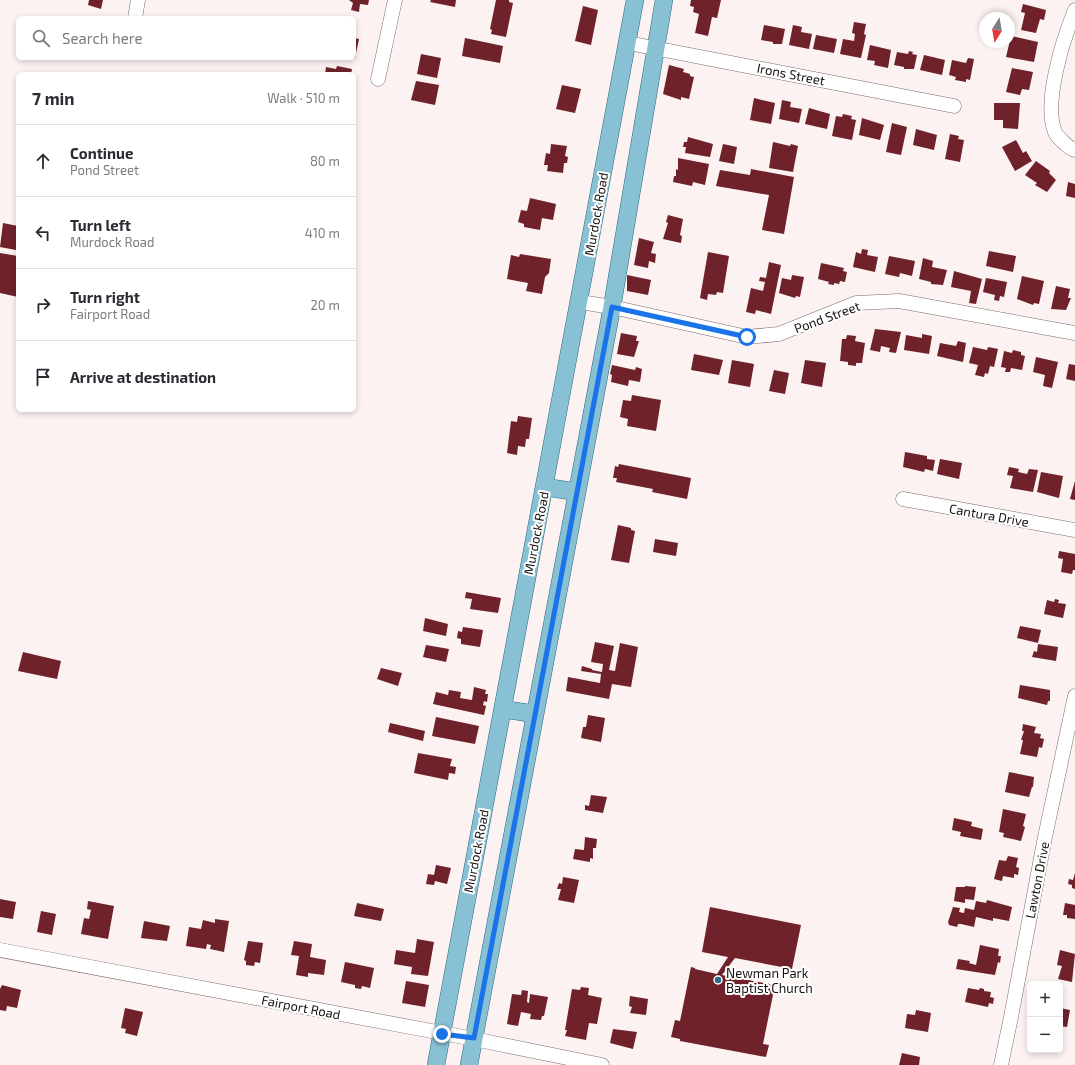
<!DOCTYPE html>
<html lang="en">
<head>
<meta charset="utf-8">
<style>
  body { margin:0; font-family:"Exo 2",sans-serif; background:#f2f2f3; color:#2b2b33 }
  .controls { position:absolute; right:12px; bottom:12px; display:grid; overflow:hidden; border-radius:6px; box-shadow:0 2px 6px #0003 }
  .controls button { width:36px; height:36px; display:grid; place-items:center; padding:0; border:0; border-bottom:1px solid #e1e1e2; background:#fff; color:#2b2b33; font:20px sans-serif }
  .compass { position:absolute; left:979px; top:12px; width:36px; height:36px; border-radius:50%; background:#fff; box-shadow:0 2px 6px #0003; rotate:191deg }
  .stop { position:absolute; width:12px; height:12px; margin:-9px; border:3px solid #1a73e8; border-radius:50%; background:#fff }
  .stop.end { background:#1a73e8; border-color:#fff; box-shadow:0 1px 4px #0008 }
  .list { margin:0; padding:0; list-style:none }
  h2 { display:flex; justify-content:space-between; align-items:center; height:52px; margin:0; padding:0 16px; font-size:17px }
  h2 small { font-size:13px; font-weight:400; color:#7c7c81 }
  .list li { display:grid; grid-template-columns:26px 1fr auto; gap:12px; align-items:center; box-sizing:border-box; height:72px; padding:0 16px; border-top:1px solid #e1e1e2 }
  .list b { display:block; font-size:15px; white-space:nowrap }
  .list p { margin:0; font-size:13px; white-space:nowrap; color:#7c7c81 }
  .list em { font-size:13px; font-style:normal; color:#7c7c81 }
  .icon { flex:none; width:22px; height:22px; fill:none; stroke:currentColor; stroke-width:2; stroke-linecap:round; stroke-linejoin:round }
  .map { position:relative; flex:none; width:1075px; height:1065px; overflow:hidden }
  .search { position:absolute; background:#fff; box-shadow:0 2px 6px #0003; left:16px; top:16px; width:340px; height:44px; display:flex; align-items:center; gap:10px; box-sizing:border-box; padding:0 14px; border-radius:6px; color:#7c7c81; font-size:15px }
  .panel { position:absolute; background:#fff; box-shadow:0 2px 6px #0003; left:16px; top:72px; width:340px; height:340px; border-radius:6px }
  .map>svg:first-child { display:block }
  .building { fill:#6f222a }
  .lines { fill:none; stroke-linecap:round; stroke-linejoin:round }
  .minor-casing { stroke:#7b6c6b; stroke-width:15 }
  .major-casing { stroke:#2c687e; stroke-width:18 }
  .minor { stroke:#fff; stroke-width:14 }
  .major { stroke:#88c1d4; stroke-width:17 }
  .route { stroke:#1a73e8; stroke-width:5 }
  .poi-dot { fill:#2c6b80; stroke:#fff; stroke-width:1.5 }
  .labels { text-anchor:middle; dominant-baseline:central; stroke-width:4; stroke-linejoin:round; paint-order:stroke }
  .street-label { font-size:13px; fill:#171111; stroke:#fff }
  .poi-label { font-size:13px; fill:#171111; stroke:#fff; text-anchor:start }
</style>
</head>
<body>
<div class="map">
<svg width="1075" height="1065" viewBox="0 0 1075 1065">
  <rect width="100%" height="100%" fill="#fdf2f2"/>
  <!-- building -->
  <path class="building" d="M89 0H103L101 9 88 5Z
    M349 0H369L368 5 360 4 359 12 351 10 353 3Z
    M431 0H456L455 7 430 2Z
    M496 0H509V2L513 3 506 37 491 34 492 30 490 29Z
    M691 0H721L717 18 712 17 708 36 695 33 699 14 693 12 694 7 690 6Z
    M1023 4 1046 10 1044 20 1040 19 1036 33 1021 30 1025 13 1021 12Z
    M583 6 598 10 591 45 575 41Z
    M854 22 866 24 864 34 866 35 861 58 840 54 843 39 854 41 855 34 852 33Z
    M764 25 785 29 782 44H773V42L761 40Z
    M793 25 802 27 801 32 812 34 809 49 789 45Z
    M816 35 837 39 834 53 813 49Z
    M1011 36 1038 42 1034 62 1006 57Z
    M354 38 359 39 355 58H354Z
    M465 38 503 46 500 63 462 56Z
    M870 45 891 50 888 68 874 65 875 61 867 60Z
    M909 51 913 52 912 54 917 55 914 69H904V67L894 65 897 52 908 54Z
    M421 54 441 58 437 78 417 74Z
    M924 55 945 60 942 75 920 70Z
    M968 58 974 59 970 80 966 79V82L955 80 956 77 949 75 952 60 966 63Z
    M669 65 684 69 683 72 690 74V76L694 77 689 99 681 97V100L663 94Z
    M337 66 352 69 351 74H325L326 67 336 69Z
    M1012 68 1033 72 1029 90 1022 89 1020 95 1006 92Z
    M416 81 439 85 435 105 411 100Z
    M562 85 581 89 575 113 556 109Z
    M754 98 775 103 771 124 750 120Z
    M782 100 791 102 790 107 802 109 799 123 779 119Z
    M994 103H1020L1018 129 1003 128V120H994Z
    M809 108 830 114 827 129 805 124Z
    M843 114 852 116 851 119 856 120 852 140 832 136 836 116 842 117Z
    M862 118 884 125 880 140 859 135Z
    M892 123 907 127 901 155 886 152Z
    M916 129 937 135 934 150 913 145Z
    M950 134 959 136 958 139 964 140 960 162 945 159Z
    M688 137 713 144 710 157 685 153 686 147H683L684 142H687Z
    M1016 140 1023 153 1026 151 1032 161 1015 171 1002 147Z
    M773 142 790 146 791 144 798 146 793 172 769 168Z
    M551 144 567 146 565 156 568 157 567 163H564L563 173 547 171 548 165H544L546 153 550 154Z
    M723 144 737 147 734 164 719 161Z
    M678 158 709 164 705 185 693 182 692 186 673 182 674 176H676V169L678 170Z
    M1036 161 1050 171 1049 173 1056 180 1047 192 1035 185 1037 183 1025 175Z
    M751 169 794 177 784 234 762 230 769 195 716 186 720 170 750 175Z
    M1068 182 1075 184V198L1066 196Z
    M530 198 556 204 553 220 542 218 540 230 524 227V224L518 222 521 210 527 211Z
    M668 215 683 219 680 235 682 236 681 243 663 239 668 223 666 222Z
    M3 223 18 226 16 250 0 247Z
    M639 238 654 242 651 253 656 254 655 263 649 261 648 268 634 265Z
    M862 249 868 250 867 255 878 257 875 272 853 267 856 252 861 254Z
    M989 251 1016 256 1013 272 986 266Z
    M708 252 729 256 723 293 717 292 716 295 708 294 707 300 700 298Z
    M0 253 18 256V297L0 293Z
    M520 254 551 259 549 273 545 277 542 294 526 291 528 283 507 279 511 255 519 257Z
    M889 256 915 261 912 276 900 273 899 277 885 274Z
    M923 258 933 261 932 267 947 270 943 285 931 284V282L919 279Z
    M769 262 781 265 771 314 756 310 755 314 746 312 751 288 763 291 765 282 759 281 760 277 766 278Z
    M821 263 844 268 843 271 847 272 845 282 840 281 839 284 834 283V285L828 284 829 282 818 279Z
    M954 271 982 279 976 304 969 303 971 291 951 287Z
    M627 275 651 280 648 295 627 291Z
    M792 275 804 277 800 297 796 296 795 298 779 293 782 278 791 280Z
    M1022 276 1044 281 1039 304 1034 303 1033 305 1017 299Z
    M986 278 1007 282 1004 297 1000 296 999 301 994 300 995 295 983 292Z
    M1056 286 1070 289 1068 298H1071L1066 310 1051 309Z
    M875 329 901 332 896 353 889 352 890 348 881 346 880 352 870 350Z
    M621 333 637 336 636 341H639L634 357 617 354Z
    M922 334 932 336 929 354 904 350 906 335 922 338Z
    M847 335 856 336 855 341 865 343 862 363H856V366L848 365V362L840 361 842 339H846Z
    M958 341 966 343 963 362 937 356 940 343 956 346Z
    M973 347 987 350 988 347 998 349 994 367 990 366 988 374 985 373 984 377 975 375 978 365 969 363Z
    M1013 350 1021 352V355L1025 356 1022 370 1011 368 1010 372H1005L1006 368 1001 367 1004 351 1012 353Z
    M694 354 723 360 719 375 691 370Z
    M1036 357 1058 362 1052 388 1043 386 1045 375 1033 372Z
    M732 360 754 364 750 387 728 383Z
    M805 360 826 363 822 387 801 383Z
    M1069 364 1075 365V381L1066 379Z
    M612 365 635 370 636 367 642 369 640 382 629 380 628 386 611 382 612 375 610 374Z
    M774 370 789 373 785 394 769 391Z
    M632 395 661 400 656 431 627 426 628 419 620 417 623 400 631 401Z
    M518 416 532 418 529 439H526L525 447 518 446 517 455 507 453 511 421 517 422Z
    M905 452 927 456V459L935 460 933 471 925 469 924 472 903 467Z
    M940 459 962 463 959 479 937 474Z
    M619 464 691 478 687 499 652 492 653 489 616 482 617 478H613L615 466 618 467Z
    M1009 467 1019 469 1018 472 1027 474 1029 469 1038 470 1033 492 1010 488 1013 476 1007 475Z
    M1041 472 1063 476 1059 498 1037 492Z
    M1075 481V500L1070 499Z
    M618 525 631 528V530L635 531 629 563 611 560Z
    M655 539 678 543 676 556 653 552Z
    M1059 551 1075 554V570H1073L1072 574 1061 572 1063 559 1058 558Z
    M466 592 501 598 498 613 470 609 472 599 465 598Z
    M1055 599 1059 600 1058 603 1066 604 1063 618 1044 614 1047 600 1054 602Z
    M425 618 448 624 446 636 423 631Z
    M1020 626 1041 630 1038 643 1017 638Z
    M463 627 483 630 480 647 461 644V639L457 638 458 631 462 632Z
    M595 642 614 646 609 670 615 671 620 643 638 647 631 687 612 684 609 699 566 691 568 677 600 683 601 674 581 671 582 666 592 669V670L602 672 603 664 591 662Z
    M1038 644 1058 647 1056 661 1032 657 1034 651 1037 652Z
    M426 645 449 649 446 662 423 657Z
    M23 652 61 661 57 679 18 671Z
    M381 668 402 673 398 686 377 679Z
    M1020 685 1050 690V701H1048L1047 705 1018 698Z
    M474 687 486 690 485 694H488L487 702 484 701 483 705 486 706 484 715 433 704 436 692 448 695 449 690 461 692 460 698 472 700Z
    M588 715 605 718 601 742 581 738 583 727H586Z
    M436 717 479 726 475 744 432 736Z
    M390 723 425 731 423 741 388 732Z
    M1023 724 1036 727 1034 733 1041 734 1040 738 1044 739 1042 748 1039 747 1037 757 1020 754 1023 740H1021L1024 731H1022Z
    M418 753 452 759 450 766 456 767 455 774 449 773 448 780 414 773Z
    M1009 772 1034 777 1033 787H1032L1029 797 1005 792Z
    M591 795 607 797 603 813 585 810V805L589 806Z
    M1003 809 1026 814 1023 826 1025 827 1021 841 1003 837 1004 833 999 832Z
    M954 818 972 822 971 826 983 829 981 840 960 836 961 832 952 830Z
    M585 837 597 839 596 848H593V859L590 858V862L573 859 575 849 584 850Z
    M1008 856 1018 858 1016 867 1019 868 1018 875 1014 874V878L1003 876 1002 881 994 879 999 860 1006 861Z
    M436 865 451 868 447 884 435 881 434 885 426 884 428 874 434 875Z
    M1075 873V889L1072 888V885L1068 884 1069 879 1073 880Z
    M563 877 579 880 574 903 558 900 561 889H557L559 883 562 884Z
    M965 886 976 887 974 900 965 899V903L954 901 956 887H965Z
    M0 899 16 902 13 919 0 917Z
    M987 900 1012 907 1009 921 993 918V921L976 917 974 927 961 924H958L957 927 949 925 948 922 953 907 960 908 959 912 964 913 965 908 974 910 976 901 986 903Z
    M88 901 114 906 108 939 81 934 84 918 89 919 91 910 87 909Z
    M357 903 384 909 381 921 354 916Z
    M1065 903 1075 905V919L1067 918V915H1063Z
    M710 907 801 925 792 969 735 958 722 975 775 985 763 1044 769 1045 766 1057 680 1041V1039L671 1037 675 1020 680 1021 691 967 695 968V969L717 974 728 957 702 952Z
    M41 911 56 914 52 935 37 932Z
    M215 919 229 921 224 952 210 949 211 945 207 944 206 949 186 946 189 927 201 929 203 920 215 923Z
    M144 921 170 926 167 941 141 938Z
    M417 939 434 942 428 976 411 974 412 967 394 964 396 950 415 953Z
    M248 941 263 943 260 963 255 962 254 966 246 965V961L244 960Z
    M294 941 312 944 310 957 326 960 324 975 308 973V977L296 975 299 956 291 955Z
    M980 945 999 949 998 956H1001L1000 963 998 962 995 975 956 969 958 959 970 961 969 963 976 965Z
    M1060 950 1075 954 1072 982 1058 979 1062 966 1057 965Z
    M345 962 374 968 370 988 362 986 361 989 355 988V985L341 982Z
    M406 981 429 985 425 1007 402 1003Z
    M2 985 21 990 17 1008 7 1006 6 1011 0 1010V989Z
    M581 987 589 988 588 995 602 998 597 1024 589 1023 586 1040 565 1036 567 1030H565L572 989 580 990Z
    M968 988 979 990 980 988 984 989V991L991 992 990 997 994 998 993 1004 989 1003 988 1007 965 1002Z
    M522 990 528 991 527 1002 529 1003 530 994 548 997 544 1016H542L541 1020 530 1019 531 1014 521 1012 518 1026 507 1024 512 994 521 995Z
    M630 996 648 999 646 1015 630 1013 632 1007 629 1006Z
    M125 1008 143 1012 137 1036 125 1033 126 1029 121 1028Z
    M1060 1008 1070 1010 1067 1027 1060 1026Z
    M916 1010 931 1013 928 1032 905 1028 907 1014 915 1015Z
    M613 1029 637 1032 633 1049 610 1043Z
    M902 1053 920 1057 919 1065H899Z"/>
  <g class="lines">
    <!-- minor casing -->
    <g class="minor-casing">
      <path id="minor" d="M1075 10C1063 39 1043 103 1055 132 1056 136 1061 139 1063 142 1067 145 1070 149 1075 150
        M135 18 138 0
        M628 43 954 106
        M378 79 395 0
        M580 302 612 307 747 337 779 334 856 303 899 301 1075 333
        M903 499 1075 530
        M0 950 474 1039 602 1065
        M1001 1065 1011 1017 1045 837 1075 696"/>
    </g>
    <!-- major casing -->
    <g class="major-casing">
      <path id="major" d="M545 487 577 492
        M503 709 535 714
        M436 1065 635 0
        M469 1065 612 307 664 0"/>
    </g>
    <!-- minor -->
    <use href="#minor" class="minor"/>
    <!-- major -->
    <use href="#major" class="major"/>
  </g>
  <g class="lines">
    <!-- route -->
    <path class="route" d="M442 1034 474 1038 612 307 747 337"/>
  </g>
  <!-- markers -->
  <circle class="poi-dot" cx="718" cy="980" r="4"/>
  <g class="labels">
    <!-- street labels -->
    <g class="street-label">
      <text transform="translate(791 74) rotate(11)">Irons Street</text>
      <text transform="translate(596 214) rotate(-80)">Murdock Road</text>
      <text transform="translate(827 317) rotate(-20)">Pond Street</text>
      <text transform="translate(989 515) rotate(10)">Cantura Drive</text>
      <text transform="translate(536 533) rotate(-79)">Murdock Road</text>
      <text transform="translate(476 851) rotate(-79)">Murdock Road</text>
      <text transform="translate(1037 880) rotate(-79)">Lawton Drive</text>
      <text transform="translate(301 1007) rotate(11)">Fairport Road</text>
    </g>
    <!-- poi labels -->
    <g class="poi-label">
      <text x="726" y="973">Newman Park<tspan x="726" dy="15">Baptist Church</tspan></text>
    </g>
  </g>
</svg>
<div class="controls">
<button>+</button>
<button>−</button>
</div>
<svg class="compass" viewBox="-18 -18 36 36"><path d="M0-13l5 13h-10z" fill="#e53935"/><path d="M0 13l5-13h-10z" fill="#7c7c81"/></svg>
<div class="stop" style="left:747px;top:337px"></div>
<div class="stop end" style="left:442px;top:1034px"></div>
<div class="search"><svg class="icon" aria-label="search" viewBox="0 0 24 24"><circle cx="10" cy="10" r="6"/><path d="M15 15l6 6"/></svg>Search here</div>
<section class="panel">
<h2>7 min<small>Walk · 510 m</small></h2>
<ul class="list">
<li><svg class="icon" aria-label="ahead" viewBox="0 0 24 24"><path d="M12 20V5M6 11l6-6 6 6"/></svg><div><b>Continue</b><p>Pond Street</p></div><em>80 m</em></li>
<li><svg class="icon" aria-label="left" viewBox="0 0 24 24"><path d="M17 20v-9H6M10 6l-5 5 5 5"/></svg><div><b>Turn left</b><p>Murdock Road</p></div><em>410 m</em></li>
<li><svg class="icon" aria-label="right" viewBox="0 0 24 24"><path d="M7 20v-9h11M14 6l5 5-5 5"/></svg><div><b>Turn right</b><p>Fairport Road</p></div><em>20 m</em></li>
<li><svg class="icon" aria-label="arrive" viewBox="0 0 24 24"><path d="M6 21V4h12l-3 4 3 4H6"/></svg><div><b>Arrive at destination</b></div></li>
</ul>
</section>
</div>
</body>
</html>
